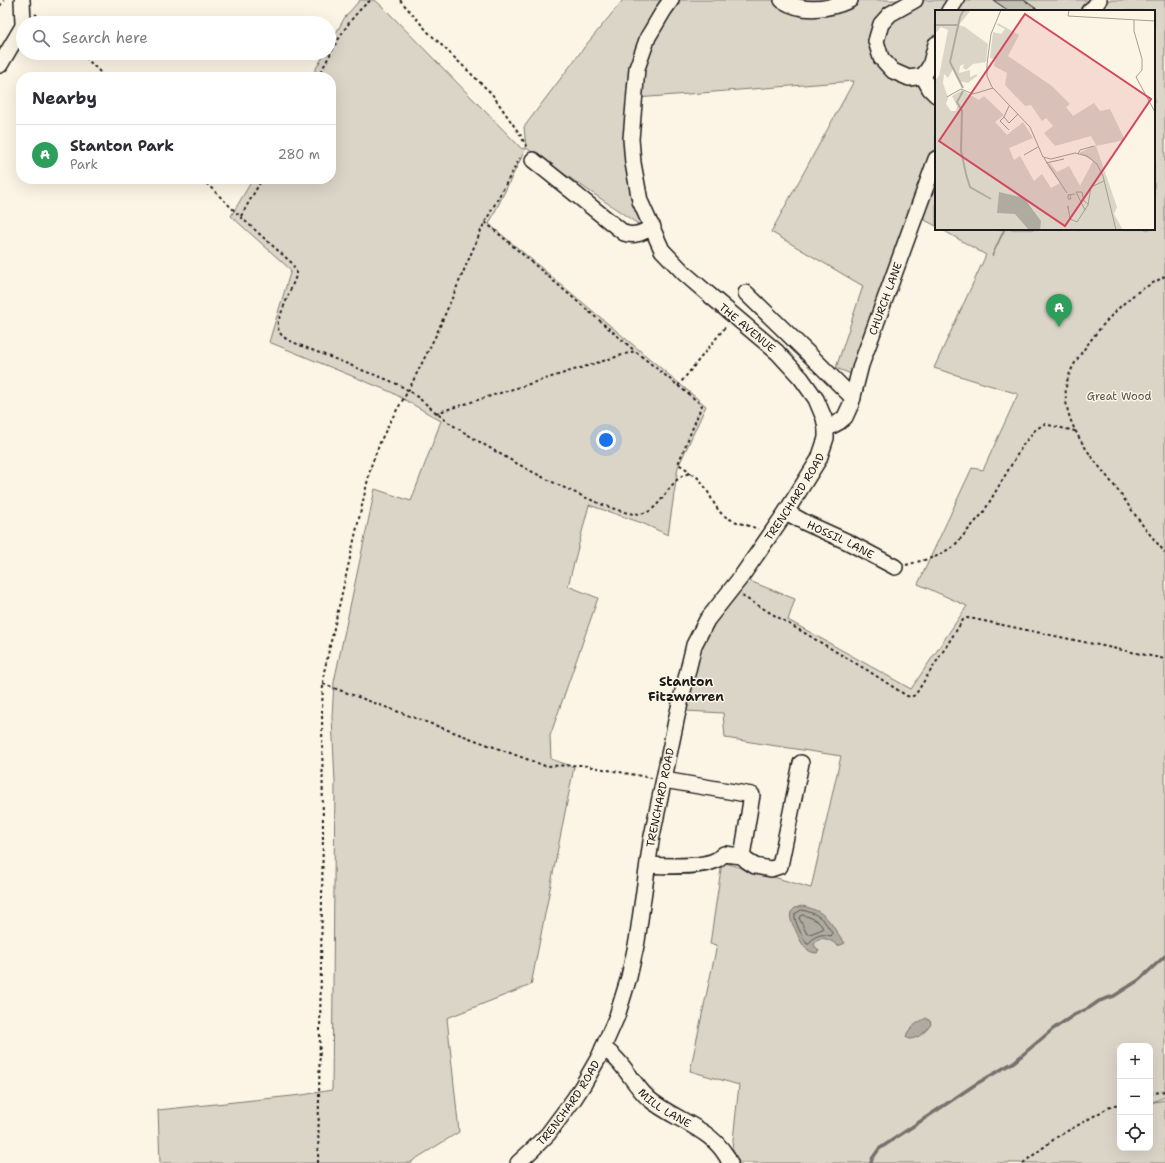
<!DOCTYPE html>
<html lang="en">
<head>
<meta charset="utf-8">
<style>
  body { margin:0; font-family:"Shantell Sans",sans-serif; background:#f7f7f7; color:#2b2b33 }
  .controls { position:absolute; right:12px; bottom:12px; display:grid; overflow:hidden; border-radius:8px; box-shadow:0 4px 16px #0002 }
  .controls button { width:36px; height:36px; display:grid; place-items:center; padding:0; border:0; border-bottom:1px solid #e1e1e2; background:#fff; color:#2b2b33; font:20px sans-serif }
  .you { position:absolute; left:606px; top:440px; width:14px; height:14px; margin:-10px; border:3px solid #fff; border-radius:50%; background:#1a73e8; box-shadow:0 0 0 6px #1a73e833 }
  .badge { display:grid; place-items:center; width:26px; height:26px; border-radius:50%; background:#d93025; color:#fff; font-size:13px; font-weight:700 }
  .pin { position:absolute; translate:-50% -33px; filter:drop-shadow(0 1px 2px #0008) }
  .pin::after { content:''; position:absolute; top:21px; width:14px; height:12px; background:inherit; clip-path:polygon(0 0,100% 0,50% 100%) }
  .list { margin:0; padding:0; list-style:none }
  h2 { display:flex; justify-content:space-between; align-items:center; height:52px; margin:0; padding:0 16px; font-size:17px }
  h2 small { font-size:13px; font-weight:400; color:#7c7c81 }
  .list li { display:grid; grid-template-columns:26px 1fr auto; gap:12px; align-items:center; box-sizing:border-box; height:60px; padding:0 16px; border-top:1px solid #e1e1e2 }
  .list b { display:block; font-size:15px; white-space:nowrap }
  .list p { margin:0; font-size:13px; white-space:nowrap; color:#7c7c81 }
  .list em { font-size:13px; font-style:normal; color:#7c7c81 }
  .icon { flex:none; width:22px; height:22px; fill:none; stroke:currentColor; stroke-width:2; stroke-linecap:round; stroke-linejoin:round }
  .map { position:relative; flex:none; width:1165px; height:1163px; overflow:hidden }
  .search { position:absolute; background:#fff; box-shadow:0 4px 16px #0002; left:16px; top:16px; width:320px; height:44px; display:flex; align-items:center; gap:10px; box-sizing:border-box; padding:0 14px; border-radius:22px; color:#7c7c81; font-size:15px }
  .panel { position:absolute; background:#fff; box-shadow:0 4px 16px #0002; left:16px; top:72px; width:320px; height:112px; border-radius:16px }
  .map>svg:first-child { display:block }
  .green { fill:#dbd5c8; stroke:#7c7872 }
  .water { fill:#b0aba1; stroke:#75726c }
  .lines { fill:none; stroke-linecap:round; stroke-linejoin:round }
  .shore { stroke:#575551; stroke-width:1 }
  .stream { stroke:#75726c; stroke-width:3.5 }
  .building { fill:#c4c0b3; stroke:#1c1c1c }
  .minor-casing { stroke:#1c1c1c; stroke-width:18 }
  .path { stroke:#1c1c1c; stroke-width:2; stroke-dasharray:3 3; stroke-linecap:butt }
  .minor { stroke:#fcf5e5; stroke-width:15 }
  .labels { text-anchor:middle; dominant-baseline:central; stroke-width:3; stroke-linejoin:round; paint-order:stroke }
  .street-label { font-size:11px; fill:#1c1c1c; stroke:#fcf5e5 }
  .park-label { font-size:11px; fill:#555450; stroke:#fcf5e5 }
  .quarter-label { font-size:13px; font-weight:bold; fill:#1c1c1c; stroke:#fcf5e5 }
  .inset-river { fill:none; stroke:#b0aba1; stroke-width:2 }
  .inset-road { fill:none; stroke:#a29e95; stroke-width:1 }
  .view { fill:#d1495b; fill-opacity:0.15; stroke:#d1495b; stroke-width:2 }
  .inset-edge { fill:none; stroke:#1c1c1c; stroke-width:2 }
</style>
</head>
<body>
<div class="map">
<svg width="1165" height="1163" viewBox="0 0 1165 1163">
  <rect width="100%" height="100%" fill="#fcf5e5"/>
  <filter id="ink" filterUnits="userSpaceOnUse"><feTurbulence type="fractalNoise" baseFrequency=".025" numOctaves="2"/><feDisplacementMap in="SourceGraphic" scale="8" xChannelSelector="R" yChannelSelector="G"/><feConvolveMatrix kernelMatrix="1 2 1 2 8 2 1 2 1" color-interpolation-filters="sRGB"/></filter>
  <g filter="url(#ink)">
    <!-- green -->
    <path class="green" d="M360 0H375L385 9 522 149 526 147 524 127 586 45 623 0H1165V1097L1150 1103V1046H1120V1148H1150V1103L1165 1100V1163H739L732 1149 739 1085 690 1071 717 945 710 944 722 862 811 888 841 756 725 738 723 713 686 711 701 647 710 625 747 580 795 599 788 620 911 689 967 606 918 584 972 468 983 470 1018 394 934 368 986 255 941 229H1004L992 256 1005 229H1154V11H936V226L919 217 861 378 836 368 863 286 771 232 854 81 637 98 636 132 645 191 656 224 644 228 526 148 489 224 706 406 678 467 668 535 642 523 589 505 568 586 598 598 550 736 551 759 574 767 531 985 447 1018 459 1132 412 1161V1163H160L158 1110 302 1095 332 1090 335 783 332 717 334 682 375 489 411 501 441 421 407 401 391 392 269 342 291 270 231 216 253 179H331V77H311L325 53H329V46L345 17Z"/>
    <!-- water -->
    <path class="water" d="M802 906C829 912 829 923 845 943L838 946C831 940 819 933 814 945L819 951 817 953C805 953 800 940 796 931 793 924 789 920 791 912L795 908Z
      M926 1018 930 1021 931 1024C926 1032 918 1039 909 1039L906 1037C908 1027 918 1023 926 1018Z"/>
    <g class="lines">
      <!-- shore -->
      <path class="shore" d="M802 910C819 914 824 919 832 933V935L831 936C822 933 814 935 809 944H807C803 938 793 920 795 914Z
        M803 915C810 917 821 921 823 929 819 930 810 935 807 934L799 918 800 916Z"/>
      <!-- stream -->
      <path class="stream" d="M871 1163 872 1159 879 1149 976 1084 1014 1062 1053 1029 1074 1015 1089 1008 1099 1001 1114 996 1139 980 1165 956"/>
    </g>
    <!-- building -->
    <path class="building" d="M993 0H1024L1038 10 1037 11H1009Z"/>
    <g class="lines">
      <!-- minor casing -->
      <g class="minor-casing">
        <g id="minor">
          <path d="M22 0 23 23"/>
          <path d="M782 0C803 13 828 10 850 0"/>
          <path d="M915 0 890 14 881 24 876 41 881 58 893 71 909 78 923 76 930 66 936 44"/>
          <path d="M949 11 956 0"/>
          <path d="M1089 11 1094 7 1099 0"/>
          <path d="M0 65 23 26"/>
          <path d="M923 76 930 89 936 95"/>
          <path d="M533 160 624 233C635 237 643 232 653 227"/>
          <path d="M746 293 820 365 853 398"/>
          <path id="s1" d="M826 429 839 422 845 417 851 404 861 365 936 159"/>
          <path id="s2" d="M786 512 806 523 848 542 895 567"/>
          <path d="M742 856 747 861 755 866 771 869 780 866 801 763"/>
          <path d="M648 865C665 866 701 868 716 860 719 859 721 856 724 854L742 856 752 795 664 780"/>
          <path id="s3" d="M603 1048C622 1059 632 1083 648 1098 674 1121 715 1128 730 1163"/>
          <path id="s4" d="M518 1163 532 1150 548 1134 574 1099 583 1085 599 1057 617 1016 629 977 637 941 651 841 677 716 694 645 707 620 741 577 786 512 819 459 826 438V429L824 418 816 399 801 378 777 352 713 298 685 274 662 250 640 201 633 163 631 139 637 68 648 37 664 10 671 0"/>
        </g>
      </g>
      <!-- path -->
      <path class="path" d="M400 0 428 32 492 94 521 136 527 148
        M0 6 4 0
        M35 14 47 23
        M81 53 105 77
        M318 77C333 50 346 19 371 0
        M202 179 244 220 292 263 296 271V276L278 321C277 331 280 335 288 340 313 351 339 360 364 371 378 376 393 381 406 389 422 399 435 413 451 424 499 455 553 485 606 506 618 510 632 516 644 513 662 510 673 471 691 474 704 477 711 502 720 512 729 522 746 524 758 529
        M241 216 262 179
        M485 222 635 351
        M1165 276C1157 281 1149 285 1141 290 1123 301 1101 326 1088 344 1079 356 1068 371 1066 387 1062 426 1094 459 1116 488 1124 498 1131 510 1139 520 1147 532 1157 542 1165 553
        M678 386 726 326
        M436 413 635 351 702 405 678 464 688 470 690 474
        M906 565 935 557 954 546 983 513 1023 445 1034 431 1044 424 1075 431
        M742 596 867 670 907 696C914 698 916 694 919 689L963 620 967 618 974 619 1165 659
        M323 684 540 764 545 766 581 765 652 778
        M1150 1094 1165 1091
        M318 1163 323 833 322 710 323 684 324 672 371 466 381 440 391 420 408 391 437 333 483 226 520 158
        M1023 1163 1057 1137 1108 1108 1120 1103"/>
      <!-- minor -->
      <use href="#minor" class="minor"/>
    </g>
  </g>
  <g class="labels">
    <!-- street labels -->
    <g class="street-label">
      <text stroke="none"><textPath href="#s1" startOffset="148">CHURCH LANE</textPath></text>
      <text transform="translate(747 328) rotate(40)">THE AVENUE</text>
      <text stroke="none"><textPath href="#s4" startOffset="738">TRENCHARD ROAD</textPath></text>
      <text stroke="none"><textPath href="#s2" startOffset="61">HOSSIL LANE</textPath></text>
      <text stroke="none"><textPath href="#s4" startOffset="402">TRENCHARD ROAD</textPath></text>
      <text stroke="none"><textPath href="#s4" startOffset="79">TRENCHARD ROAD</textPath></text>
      <text stroke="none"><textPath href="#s3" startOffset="87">MILL LANE</textPath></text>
    </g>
    <!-- park labels -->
    <g class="park-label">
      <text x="1119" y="396">Great Wood</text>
    </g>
    <!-- quarter labels -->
    <g class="quarter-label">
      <text x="686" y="681">Stanton<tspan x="686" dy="15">Fitzwarren</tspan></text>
    </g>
  </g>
  <!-- overview -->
  <g transform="translate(935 10)">
    <rect width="220" height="220" fill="#fcf5e5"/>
    <path d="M0 0H36L24 15 30 17 53 34 51 52 38 54 31 60 28 58 29 54 25 56 24 63 35 60V67L42 64V66L33 73 25 71 18 59 13 68 9 64 8 73 13 88 11 94 16 101H21L22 96 17 86 27 80 44 90 49 86 69 105 60 112 72 125 88 112 98 128 74 138 79 150 85 146 99 171 107 164 116 178 125 173 112 155 115 153 122 162 134 156 145 176 158 151 144 143 161 135 156 126 120 136 109 123 118 116 111 108 107 111 96 95 90 96 70 75 72 63 59 56 60 49 55 48 58 22 66 24 70 19 62 15 63 13 84 25 73 46 117 76 135 94 131 97 138 106 159 93 165 101 175 99 190 130 161 136 182 197 179 204 188 220H0V70L4 66 13 20 6 17 0 24Z" fill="#dbd5c8"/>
    <path d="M64 182 89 188 106 211 105 220H94L80 204 62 203Z" fill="#b0aba1"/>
    <path class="inset-river" d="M0 15H23M28 78 15 52 25 7 28 1 32 0M28 81 22 92 27 101 26 141 31 164 35 177 56 189"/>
    <path class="inset-road" d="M66 0 56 24 52 54V66L57 77 95 117 108 147 116 149 140 143 152 146 162 154 168 166 181 220M134 0 133 6 220 11M199 10V21L207 49V60L201 67 220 102M12 87 26 79 38 84 58 78M74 96 69 107 74 113 83 104M69 107 65 111 74 120M143 144 145 140 159 136M89 145 103 137M109 148 132 183M111 153 129 149M135 185 136 189H133V185L140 184M133 199V196L135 209 142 212 153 195 156 177 169 171M150 200 141 182H147L149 191 153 194"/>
    <path class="view" d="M90 4 216 89 130 216 4 131Z"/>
    <rect width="220" height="220" class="inset-edge"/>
  </g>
</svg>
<div class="controls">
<button>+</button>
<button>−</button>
<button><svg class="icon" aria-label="locate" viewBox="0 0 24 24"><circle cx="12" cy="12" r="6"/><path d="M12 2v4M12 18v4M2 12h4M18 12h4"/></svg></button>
</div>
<div class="you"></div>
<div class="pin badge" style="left:1059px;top:327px;background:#2e9e5b">A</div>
<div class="search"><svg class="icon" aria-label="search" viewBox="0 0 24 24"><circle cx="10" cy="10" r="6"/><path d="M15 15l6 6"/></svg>Search here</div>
<section class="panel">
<h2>Nearby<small></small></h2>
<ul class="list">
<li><span class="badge" style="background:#2e9e5b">A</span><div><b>Stanton Park</b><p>Park</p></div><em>280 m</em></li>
</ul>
</section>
</div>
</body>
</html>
